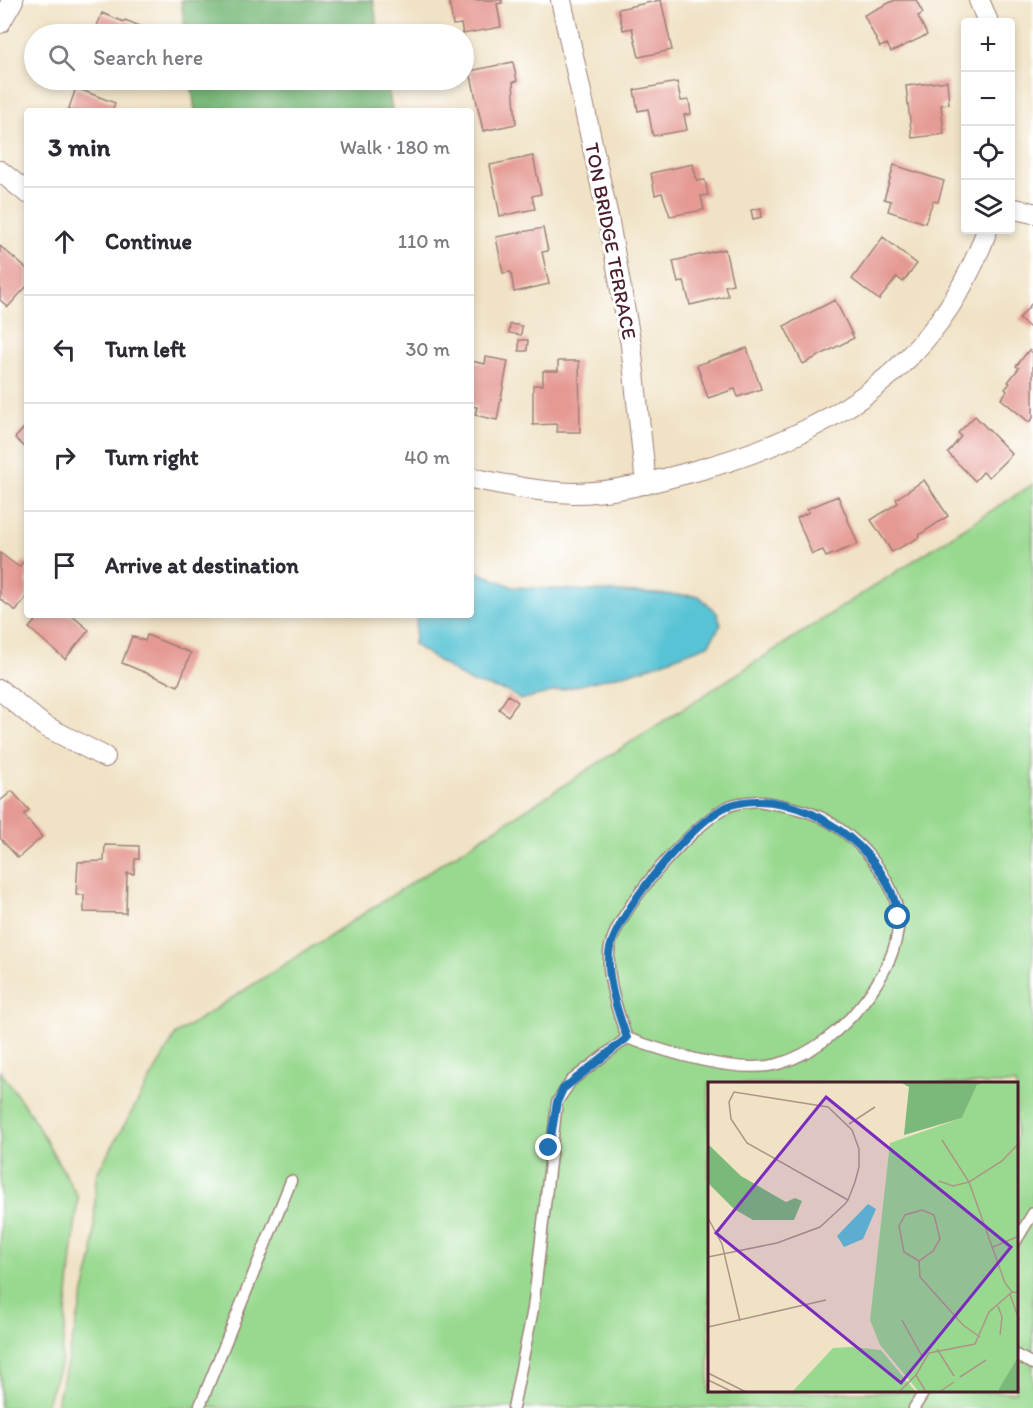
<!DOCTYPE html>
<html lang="en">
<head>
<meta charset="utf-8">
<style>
  body { margin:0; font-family:Itim,sans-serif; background:#f2f2f3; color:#2b2b33 }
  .controls { position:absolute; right:18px; top:18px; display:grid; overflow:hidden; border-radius:6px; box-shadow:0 3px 9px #0003 }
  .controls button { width:54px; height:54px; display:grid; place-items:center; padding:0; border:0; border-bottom:2px solid #e1e1e2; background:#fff; color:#2b2b33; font:30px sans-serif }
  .stop { position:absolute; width:18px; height:18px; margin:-14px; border:4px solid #1f6fb2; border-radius:50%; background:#fff }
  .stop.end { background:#1f6fb2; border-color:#fff; box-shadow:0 2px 6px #0008 }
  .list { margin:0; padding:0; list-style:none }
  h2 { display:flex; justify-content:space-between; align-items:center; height:78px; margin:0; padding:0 24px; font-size:26px }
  h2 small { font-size:20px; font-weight:400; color:#7c7c81 }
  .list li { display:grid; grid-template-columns:39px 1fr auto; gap:18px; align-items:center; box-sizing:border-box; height:108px; padding:0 24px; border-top:2px solid #e1e1e2 }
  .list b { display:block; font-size:22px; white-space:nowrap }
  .list em { font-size:20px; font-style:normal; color:#7c7c81 }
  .icon { flex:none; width:33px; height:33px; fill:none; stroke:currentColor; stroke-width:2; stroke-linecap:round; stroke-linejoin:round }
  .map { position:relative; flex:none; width:1033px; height:1408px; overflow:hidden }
  .search { position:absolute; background:#fff; box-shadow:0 3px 9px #0003; left:24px; top:24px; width:450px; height:66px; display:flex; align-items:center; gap:15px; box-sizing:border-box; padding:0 21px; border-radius:33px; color:#7c7c81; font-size:22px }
  .panel { position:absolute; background:#fff; box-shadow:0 3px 9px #0003; left:24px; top:108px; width:450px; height:510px; border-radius:6px }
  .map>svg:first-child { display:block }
  .green { fill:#98d98f; stroke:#717c5d; stroke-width:1.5; fill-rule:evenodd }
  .forest { fill:#7ab97a; stroke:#626c52; stroke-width:1.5 }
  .water { fill:#59c3d4; stroke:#527180; stroke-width:1.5 }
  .building { fill:#e59993 }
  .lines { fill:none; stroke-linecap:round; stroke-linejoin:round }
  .service-casing { stroke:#9d8078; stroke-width:13 }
  .minor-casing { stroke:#9d8078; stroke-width:22 }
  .service { stroke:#fff; stroke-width:10 }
  .minor { stroke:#fff; stroke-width:20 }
  .route { stroke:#1f6fb2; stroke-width:8 }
  .labels { text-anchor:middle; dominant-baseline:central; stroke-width:6; stroke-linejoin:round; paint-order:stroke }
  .street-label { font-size:20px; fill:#4a1f2b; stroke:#fff }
  .inset-road { fill:none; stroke:#ae9487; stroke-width:1.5 }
  .view { fill:#7b2cbf; fill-opacity:0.15; stroke:#7b2cbf; stroke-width:3 }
  .inset-edge { fill:none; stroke:#4a1f2b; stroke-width:3 }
</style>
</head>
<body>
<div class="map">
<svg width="1033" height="1408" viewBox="0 0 1033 1408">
  <rect width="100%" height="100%" fill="#fff"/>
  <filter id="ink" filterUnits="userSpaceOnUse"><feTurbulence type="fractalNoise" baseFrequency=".0167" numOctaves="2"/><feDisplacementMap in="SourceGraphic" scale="12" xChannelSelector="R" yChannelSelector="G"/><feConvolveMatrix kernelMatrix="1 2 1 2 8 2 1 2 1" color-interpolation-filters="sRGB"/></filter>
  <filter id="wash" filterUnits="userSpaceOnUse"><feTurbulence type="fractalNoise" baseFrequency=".008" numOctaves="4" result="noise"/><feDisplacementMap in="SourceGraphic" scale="24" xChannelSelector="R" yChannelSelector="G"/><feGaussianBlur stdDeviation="1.35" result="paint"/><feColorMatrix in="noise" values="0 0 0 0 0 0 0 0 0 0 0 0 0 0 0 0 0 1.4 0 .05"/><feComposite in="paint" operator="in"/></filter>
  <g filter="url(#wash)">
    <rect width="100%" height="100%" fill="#f0e2c5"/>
    <!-- green -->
    <path class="green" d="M1033 484V1408H56L93 1256 96 1175 176 1034ZM709 1084H1016V1392H709Z
      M0 1071 30 1113 78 1197 61 1363 45 1408H0Z"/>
    <!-- forest -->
    <path class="forest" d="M181 0H373L379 34H186Z
      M191 80H387L392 111H195Z"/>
    <!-- water -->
    <path class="water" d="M471 569 513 587 699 596 717 613 721 625 708 645 644 669 520 700 509 692 470 682 414 645 417 615H471Z"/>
    <g id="blocks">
      <!-- building -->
      <path class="building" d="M449 0H502V3L497 4 501 27 463 34 461 24 453 25Z
        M661 0 672 50 639 57 632 28 623 30 618 9Z
        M895 0H916L923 13 918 16 927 35 891 52 887 44 880 47 864 15Z
        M102 13 124 22 125 20 157 33 94 34Z
        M513 62 517 81 513 82 516 124 483 131 470 71Z
        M947 81 949 104 941 105 944 134 912 138 906 86Z
        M677 82 681 101 689 100 691 114 684 115 687 130 653 136 648 109 638 111 634 90Z
        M76 88 115 103 112 111H68Z
        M533 156 541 194 532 196 535 209 500 216 490 165Z
        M693 164 697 181 705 180 708 195 701 196 704 210 670 216 662 193 655 195 651 173Z
        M894 165 944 181 938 202 933 201 925 223 888 211 891 201 884 199Z
        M761 208 762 217 753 219 751 210Z
        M543 228 548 251 542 252 549 284 514 292 511 272 503 273 496 237Z
        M883 237 917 264 903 282 897 277 879 300 852 279Z
        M0 246 27 269V286L8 307 0 300Z
        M725 249 733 284 725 286 728 296 690 305 684 281 678 283 673 261Z
        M835 300 854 338 803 364 784 326Z
        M1033 302V330L1019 319Z
        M510 324 522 326 521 335 509 333Z
        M519 340H528L527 351H519Z
        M747 348 761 389 738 397 735 389 708 398 697 365Z
        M1029 350 1033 353V418L1029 422 1001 399 1007 391 1005 389 1010 383 1008 382 1019 368 1016 366Z
        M486 357 508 361 497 420 475 415 477 407 471 406V361L485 364Z
        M558 361H579L580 432H557V424L533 425V385H543V371H558Z
        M975 416 1012 454 989 477 983 472 975 481 948 453 961 436 958 433Z
        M25 427 27 429V449L15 438Z
        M924 480 948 516 919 535 920 537 892 552 871 520 898 503 896 499Z
        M838 496 858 544 826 557 823 550 812 554 797 518 809 512 807 509Z
        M0 553 19 567 24 561 27 563V596L16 611 0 599Z
        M40 615H71L89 630 65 659 29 628Z
        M147 635 191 653 178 686 122 663 132 636 145 641Z
        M508 695 518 702 508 716 499 709Z
        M12 791 29 810 24 815 42 837 18 858 0 838V801Z
        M105 845 139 846V859H135L134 874 127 873 126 913 84 912V895H76L78 862 104 861Z"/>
    </g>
  </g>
  <g filter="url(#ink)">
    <use href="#blocks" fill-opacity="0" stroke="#9d8078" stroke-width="1.5"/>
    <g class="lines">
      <!-- service casing -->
      <g class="service-casing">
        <path id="service" d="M758 801C782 805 807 809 828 821 865 844 906 889 897 935 893 959 877 985 862 1004 842 1030 810 1055 778 1064 737 1075 666 1052 627 1038 618 1013 607 981 609 953 612 914 692 825 727 807 736 802 748 802 758 801Z
          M1016 1241 1033 1213
          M1016 1355 1033 1364
          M199 1408 291 1181
          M513 1408 533 1309 557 1102 571 1081 627 1038
          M914 1408 924 1392"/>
      </g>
      <!-- minor casing -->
      <g class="minor-casing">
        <path id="minor" d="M561 0 608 217 631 345 646 484
          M979 0 988 22
          M0 23 13 0
          M0 171 27 193
          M1010 208 1033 213
          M471 478C505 485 539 492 574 493 615 493 656 481 695 471 831 434 938 368 987 230
          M0 690 43 725 105 757"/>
      </g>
      <!-- service -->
      <use href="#service" class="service"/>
      <!-- minor -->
      <use href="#minor" class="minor"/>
    </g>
  </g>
  <g class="lines" filter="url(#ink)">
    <!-- route -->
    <path class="route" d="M549 1148 557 1102 563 1089 627 1038C618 1013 607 981 609 954 612 918 696 815 731 805 797 784 891 850 898 917"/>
  </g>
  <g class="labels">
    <!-- street labels -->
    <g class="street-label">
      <text transform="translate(611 241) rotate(79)">TON BRIDGE TERRACE</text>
    </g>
  </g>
  <!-- overview -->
  <g transform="translate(708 1082)">
    <rect width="310" height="310" fill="#f0e2c5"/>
    <path d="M278 0H310V275L290 310H211L172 263 162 238 182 61 254 36 269 3ZM144 265 173 268 208 310H84L125 266Z" fill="#98d98f"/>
    <path d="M278 0 269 3 254 36 196 53 201 5 192 0ZM0 62 33 94 78 120 87 116 94 119 86 138H45L26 127 0 101ZM310 275V310H290L292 305Z" fill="#7ab97a"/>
    <path d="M160 122 168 127 155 157 136 165 129 154Z" fill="#59c3d4"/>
    <path class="inset-road" d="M141 42 167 25M311 61 294 79 261 100 297 201 304 210 311 211M231 99 245 104 261 100 234 58M214 128 226 133 232 157 225 169 211 179 196 170 191 144 197 133ZM0 136 14 162 32 239M285 165 311 154M0 175 69 161 112 145 137 122 140 118 147 100 151 85V67L144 48 120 25 26 10 21 20 23 37 39 61 140 118M211 179 212 195 255 243 272 255M302 212 311 238M290 224 294 235 292 253M194 238 215 276M0 245 118 218M229 267 246 294M0 291 38 310M208 293 218 310M252 295 278 278M0 298 25 310M191 310 208 293 221 271 267 262 281 230 304 210M231 310 246 300"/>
    <path class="view" d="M118 15 303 165 193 301 8 151Z"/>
    <rect width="310" height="310" class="inset-edge"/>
  </g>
</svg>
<div class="controls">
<button>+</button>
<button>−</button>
<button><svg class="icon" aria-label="locate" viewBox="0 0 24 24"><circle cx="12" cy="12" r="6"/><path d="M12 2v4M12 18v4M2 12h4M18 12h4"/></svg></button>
<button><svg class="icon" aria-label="layers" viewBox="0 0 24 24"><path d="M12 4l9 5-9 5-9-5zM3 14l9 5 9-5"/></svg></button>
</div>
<div class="stop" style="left:898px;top:917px"></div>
<div class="stop end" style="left:549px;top:1148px"></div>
<div class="search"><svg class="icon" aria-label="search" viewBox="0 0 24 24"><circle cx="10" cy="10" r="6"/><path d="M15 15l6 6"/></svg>Search here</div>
<section class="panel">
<h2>3 min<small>Walk · 180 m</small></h2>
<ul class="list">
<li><svg class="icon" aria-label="ahead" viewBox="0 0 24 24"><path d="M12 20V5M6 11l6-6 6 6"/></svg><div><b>Continue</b></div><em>110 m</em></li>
<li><svg class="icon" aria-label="left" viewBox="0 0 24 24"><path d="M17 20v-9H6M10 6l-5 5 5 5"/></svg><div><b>Turn left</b></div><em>30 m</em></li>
<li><svg class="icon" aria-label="right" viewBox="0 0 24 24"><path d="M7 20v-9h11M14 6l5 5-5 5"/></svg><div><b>Turn right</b></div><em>40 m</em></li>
<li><svg class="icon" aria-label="arrive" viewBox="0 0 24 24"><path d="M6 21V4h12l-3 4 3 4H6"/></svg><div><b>Arrive at destination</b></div></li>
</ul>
</section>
</div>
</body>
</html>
